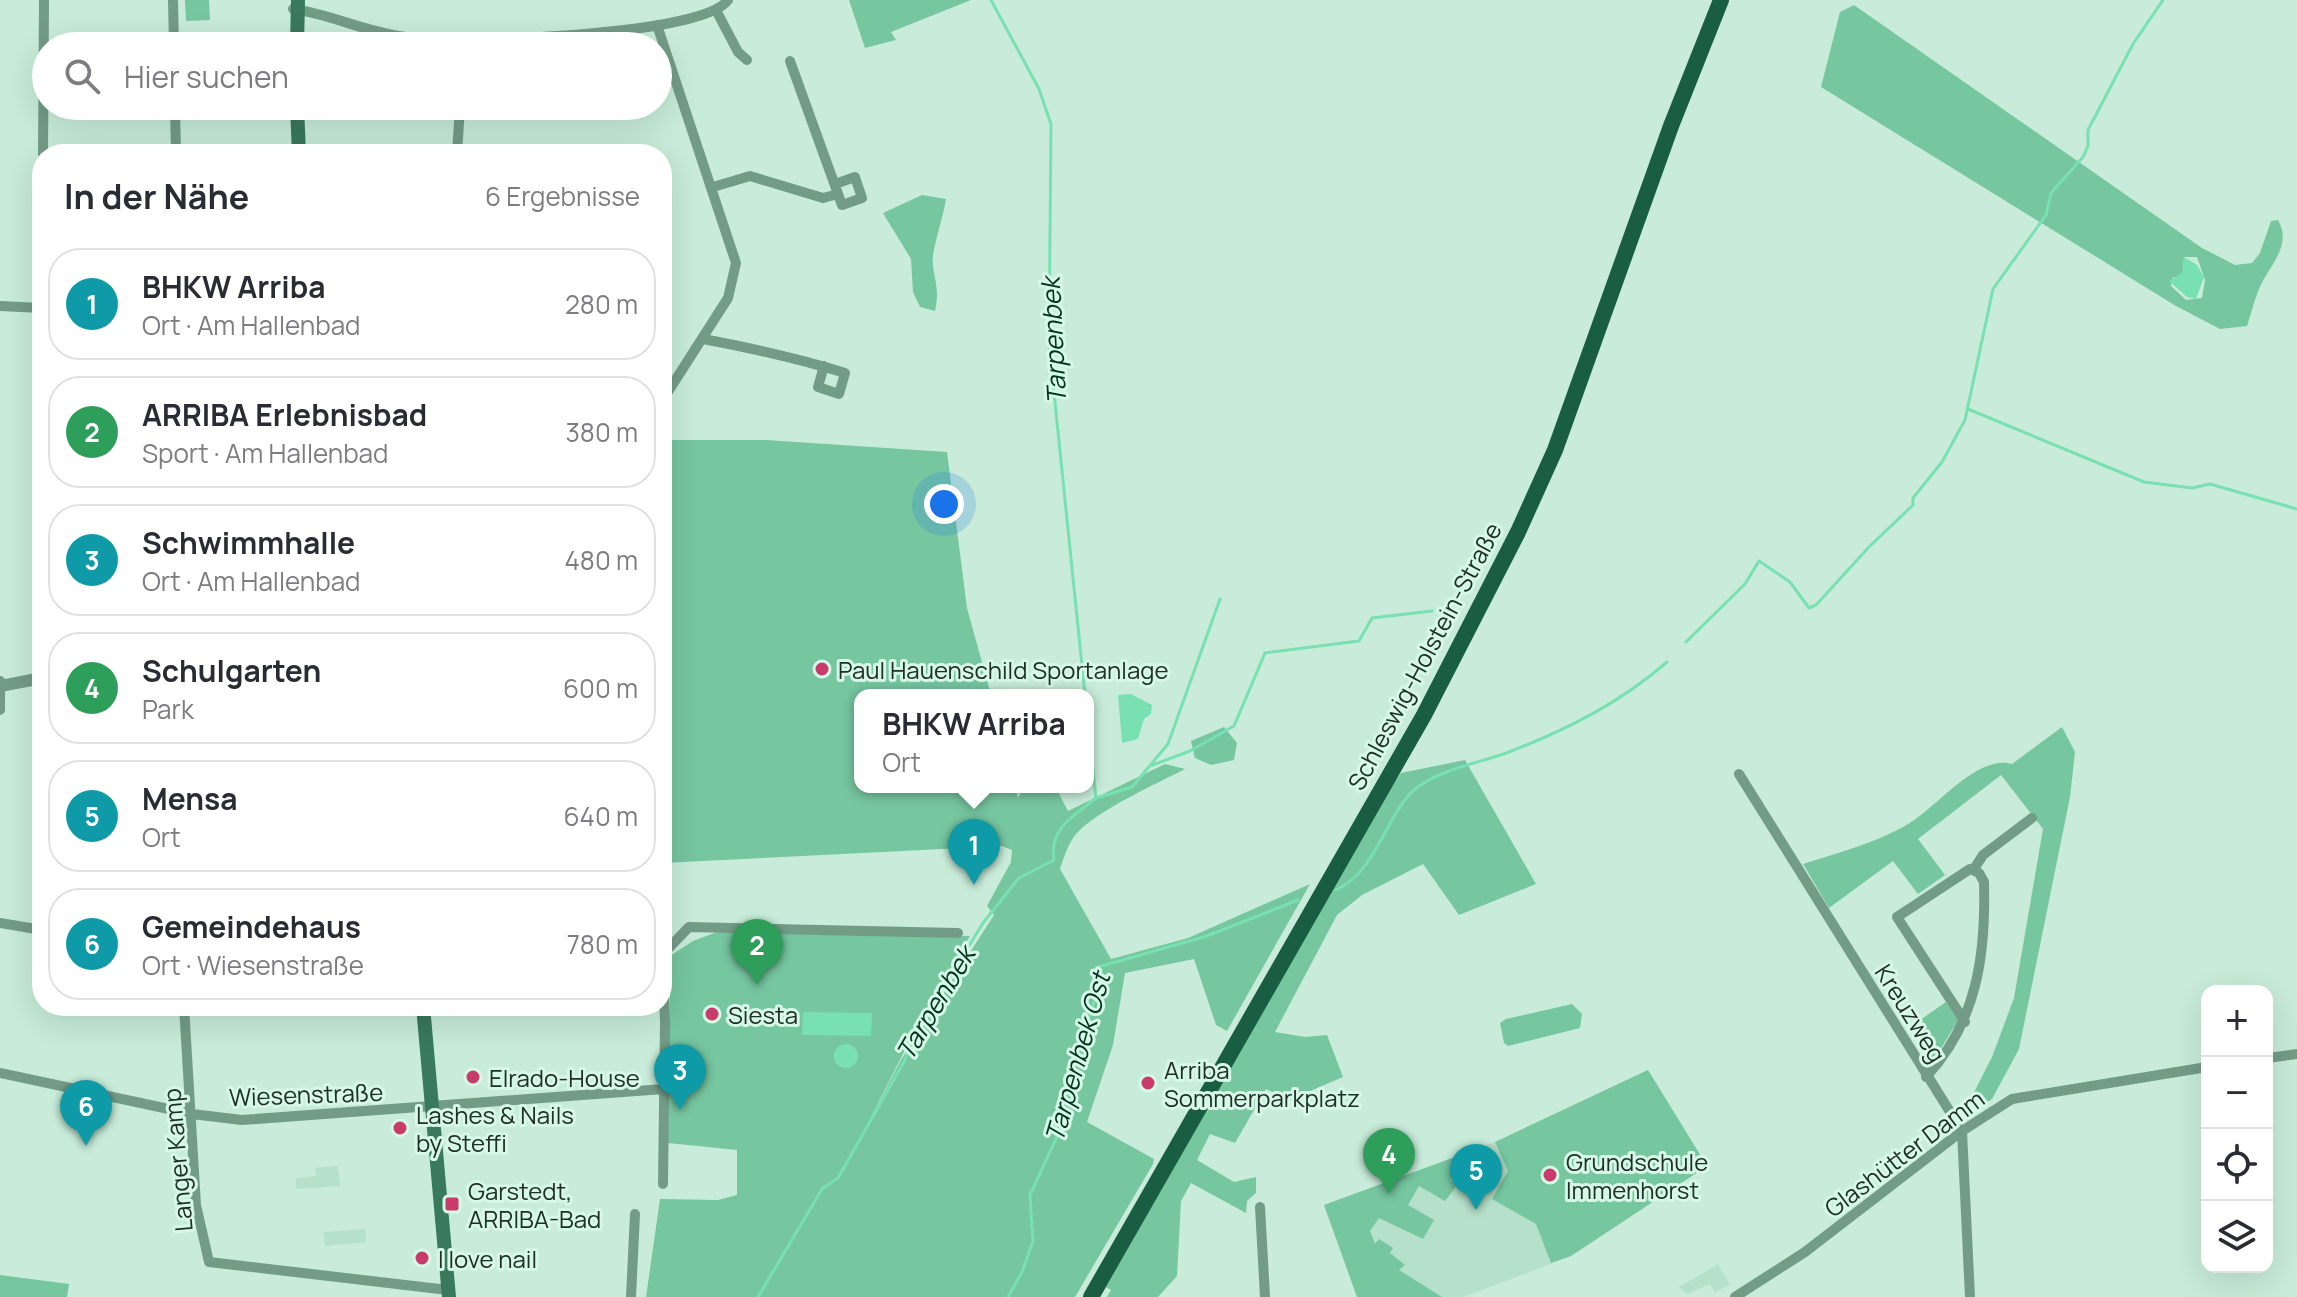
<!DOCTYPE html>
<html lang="de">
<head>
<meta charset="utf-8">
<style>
  body { margin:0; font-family:Manrope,sans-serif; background:#f7f7f7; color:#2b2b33 }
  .controls { position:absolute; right:24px; bottom:24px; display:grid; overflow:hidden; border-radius:16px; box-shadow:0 8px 32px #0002 }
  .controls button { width:72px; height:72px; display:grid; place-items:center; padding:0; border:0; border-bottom:2px solid #e1e1e2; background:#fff; color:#2b2b33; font:40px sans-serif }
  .you { position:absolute; left:944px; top:504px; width:28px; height:28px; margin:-20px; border:6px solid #fff; border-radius:50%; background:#1a73e8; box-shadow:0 0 0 12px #1a73e833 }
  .badge { display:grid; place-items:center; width:52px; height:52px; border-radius:50%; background:#ea580c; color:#fff; font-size:26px; font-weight:700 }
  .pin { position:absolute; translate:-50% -66px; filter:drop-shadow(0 2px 4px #0008) }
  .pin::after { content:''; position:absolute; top:42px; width:28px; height:24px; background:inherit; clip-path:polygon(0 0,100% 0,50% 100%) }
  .popup { position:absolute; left:854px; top:689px; width:240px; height:104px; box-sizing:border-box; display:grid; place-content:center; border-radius:16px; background:#fff; filter:drop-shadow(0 2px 6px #0005); font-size:26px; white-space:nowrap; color:#7c7c81 }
  .popup b { font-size:30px; color:#2b2b33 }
  .popup::after { content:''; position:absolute; left:50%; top:100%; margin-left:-16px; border:16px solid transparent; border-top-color:#fff }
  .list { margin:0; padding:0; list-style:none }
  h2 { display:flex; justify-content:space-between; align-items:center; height:104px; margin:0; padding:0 32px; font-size:34px }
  h2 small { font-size:26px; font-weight:400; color:#7c7c81 }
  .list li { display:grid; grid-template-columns:52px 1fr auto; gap:24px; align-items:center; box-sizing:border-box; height:112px; margin:0 16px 16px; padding:0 16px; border:2px solid #e1e1e2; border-radius:32px }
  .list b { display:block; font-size:30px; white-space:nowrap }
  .list p { margin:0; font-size:26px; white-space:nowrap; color:#7c7c81 }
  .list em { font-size:26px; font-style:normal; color:#7c7c81 }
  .icon { flex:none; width:44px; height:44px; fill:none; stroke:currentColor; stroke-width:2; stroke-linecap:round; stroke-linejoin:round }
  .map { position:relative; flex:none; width:2297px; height:1297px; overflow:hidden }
  .search { position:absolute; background:#fff; box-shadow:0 8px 32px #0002; left:32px; top:32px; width:640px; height:88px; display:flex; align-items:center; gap:20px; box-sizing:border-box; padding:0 28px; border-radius:44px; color:#7c7c81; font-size:30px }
  .panel { position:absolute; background:#fff; box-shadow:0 8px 32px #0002; left:32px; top:144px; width:640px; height:872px; border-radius:32px }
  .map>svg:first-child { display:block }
  .built { fill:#b5e0c9 }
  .green { fill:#76c6a0; fill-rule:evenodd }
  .water { fill:#78e0b1 }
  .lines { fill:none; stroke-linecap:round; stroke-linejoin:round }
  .stream { stroke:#78e0b1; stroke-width:3 }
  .minor { stroke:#739c87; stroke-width:10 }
  .tertiary { stroke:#739c87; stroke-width:12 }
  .secondary { stroke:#39795c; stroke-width:14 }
  .primary { stroke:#195d42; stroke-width:16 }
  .poi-dot { fill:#c83b6b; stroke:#d5f9e6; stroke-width:3 }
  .labels { text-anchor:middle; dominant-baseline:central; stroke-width:6; stroke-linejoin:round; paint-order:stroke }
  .street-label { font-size:24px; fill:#202e27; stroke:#d5f9e6 }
  .poi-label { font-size:24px; fill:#202e27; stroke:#d5f9e6; text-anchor:start }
  .water-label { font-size:26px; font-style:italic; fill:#023220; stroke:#d5f9e6 }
</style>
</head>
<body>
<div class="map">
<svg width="2297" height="1297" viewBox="0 0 2297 1297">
  <rect width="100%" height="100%" fill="#c8ecd9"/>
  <!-- built -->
  <path class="built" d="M1648 1070 1707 1166 1571 1256 1464 1297H1357L1324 1205 1495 1142Z
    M338 1166 340 1186 296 1189V1178L316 1176 315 1168Z
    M365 1229 366 1242 325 1246 324 1232Z
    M1718 1264 1730 1285 1715 1292 1710 1284 1687 1294 1679 1287Z"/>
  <!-- green -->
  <path class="green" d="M185 0H209L210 20 186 21Z
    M849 0H971L891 32 896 40 865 48Z
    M1854 5 2202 248 2235 265 2252 263 2260 253 2271 221 2278 220C2293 246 2268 267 2259 289 2254 301 2251 314 2247 326L2220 329 2176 306 1821 87 1840 12ZM2184 257H2197L2205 280 2202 298 2186 300 2171 286 2173 277 2178 278 2183 272Z
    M922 195 946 199C943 218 936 236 933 255 931 274 941 285 935 311L920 307 913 292 911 259 883 213Z
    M662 440H766L947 452 967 608 991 695H860V787H1015L1018 798 1024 787 1041 792 1056 788 1068 811 1165 764 1185 769C1156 784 1096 811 1076 834 1068 844 1064 857 1060 869L1111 959 1188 938 1310 884 1227 1031 1216 1025 1194 959 1125 973 1113 1045 1087 1122 1154 1159 1153 1164 1075 1297H646L660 1199 718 1200 737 1195V1150L668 1143 670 956 693 941 717 932 970 936 912 1036 850 1159 901 1060 994 915 987 906 1011 862 1012 850 1002 846 662 863Z
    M1224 727 1237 743 1234 760 1211 765 1195 758 1191 741Z
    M2062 727 2075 752 2070 797 2019 1049 1992 1099 1960 1120 1992 1057 2014 998 2043 829 2001 775 1918 839 1945 875 1918 894 1893 861 1829 908 1803 864C1837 853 1872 844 1903 827 1935 811 1975 754 2012 764Z
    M1465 760 1536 884 1459 915 1423 864 1362 895 1337 915 1275 1032 1305 1037 1327 1035 1343 1077 1289 1100 1266 1089 1235 1143 1210 1134 1197 1160 1234 1182 1256 1177V1193L1247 1201 1246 1213 1191 1183 1181 1201 1177 1276 1158 1297H1101H1107L1111 1290 1106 1287 1389 790 1401 773Z
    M1946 1002 1958 1020 1933 1062 1910 1027Z
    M1572 1004 1582 1014 1580 1028 1508 1046 1504 1043 1500 1023 1506 1019Z
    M1648 1070 1707 1166 1571 1256 1551 1263 1536 1224 1492 1199 1508 1171 1495 1142Z
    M1469 1152 1472 1159 1463 1174 1456 1171 1450 1180 1457 1185 1445 1201 1419 1186 1408 1205 1434 1220 1423 1239 1379 1218 1370 1231 1375 1244 1379 1239 1393 1248 1390 1253 1405 1265 1399 1270 1442 1297H1357L1324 1205Z
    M0 1275 69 1284 67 1297H0Z"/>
  <!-- water -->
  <path class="water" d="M2184 257 2197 265 2204 277 2196 299 2187 297 2169 281 2183 272Z
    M1131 694 1152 705 1151 714 1144 719 1138 739 1122 743 1118 695Z
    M803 1012 872 1013 871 1036 802 1035Z
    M834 1056a12 12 0 1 1 24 0a12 12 0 1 1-24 0Z"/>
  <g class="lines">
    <!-- stream -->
    <path class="stream" d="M991 0 1039 89 1051 124 1049 344 1085 695
      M1968 409 2144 482 2192 488 2210 484 2297 509
      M1686 642 1745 584 1759 561 1790 582 1809 608 1816 605 1869 547 1913 505V498L1942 462 1965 420 1993 289 2046 215 2051 193 2083 157 2088 146V130L2133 44 2163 0
      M1150 766 1190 751 1234 726 1265 653 1359 641 1372 618 1432 611
      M1096 798 1132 787 1168 744 1220 599
      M1336 890C1379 870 1387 809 1418 787 1444 768 1480 763 1509 752 1566 730 1620 703 1667 662
      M758 1297 822 1189 838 1178 905 1060 912 1039 983 923 1019 878 1054 860C1049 828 1074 816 1096 798L1088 725
      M1008 1297 1022 1272 1033 1241 1030 1195 1061 1128 1055 1117 1103 976 1098 967 1207 936 1298 900"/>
    <!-- minor -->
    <path class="minor" d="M173 0 174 46
      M293 9C331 14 367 33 406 37 457 43 701 37 728 0
      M717 12 738 52 747 60
      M657 25 736 263 728 298 662 401
      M790 61 842 205 862 198 855 177 835 184
      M175 106 176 154
      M43 154 44 0
      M457 154 460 106
      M713 187 750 176 823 198 838 194
      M0 306 42 308
      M703 339C751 348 798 358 845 373L839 394 818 387 824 366
      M0 681V710
      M1739 774 1962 1131 1970 1297
      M1974 869 1983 855 2032 818
      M0 923 42 930
      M662 953 665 1022 663 1184
      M663 954 689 927 958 933
      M184 1006 196 1205 209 1262 448 1290
      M2267 1058 2297 1054
      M0 1073 192 1114 242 1120 664 1089
      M1926 1077C1977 1022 1986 955 1984 882L1979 873 1970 869 1897 917 1965 1022
      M1260 1207 1265 1297
      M631 1297 635 1214
      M1735 1297 1805 1252 1962 1131 2012 1099 2207 1067"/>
    <!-- tertiary -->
    <path class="tertiary" d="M0 686 42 678"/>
    <!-- secondary -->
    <path class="secondary" d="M297 46 298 0
      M297 106 299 154
      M423 1006 449 1297"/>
    <!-- primary -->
    <path class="primary" d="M1091 1297 1424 715 1518 532 1555 450 1671 126 1721 0"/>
  </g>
  <!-- markers -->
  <g class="poi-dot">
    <circle cx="822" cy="669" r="8"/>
    <circle cx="712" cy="1014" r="8"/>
    <circle cx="473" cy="1077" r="8"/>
    <circle cx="1148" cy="1083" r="8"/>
    <circle cx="400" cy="1128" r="8"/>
    <circle cx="1550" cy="1175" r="8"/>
    <rect x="444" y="1196" width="16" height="16" rx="4"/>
    <circle cx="422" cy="1258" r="8"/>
  </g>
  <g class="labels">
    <!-- street labels -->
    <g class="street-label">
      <text transform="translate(1424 656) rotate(-62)">Schleswig-Holstein-Straße</text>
      <text transform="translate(1911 1013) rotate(58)">Kreuzweg</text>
      <text transform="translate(306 1094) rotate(-2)">Wiesenstraße</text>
      <text transform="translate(1904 1153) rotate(-37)">Glashütter Damm</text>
      <text transform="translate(177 1160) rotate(-95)">Langer Kamp</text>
    </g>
    <!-- poi labels -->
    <g class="poi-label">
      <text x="838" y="669">Paul Hauenschild Sportanlage</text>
      <text x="728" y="1014">Siesta</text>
      <text x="1164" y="1069">Arriba<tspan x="1164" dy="28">Sommerparkplatz</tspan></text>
      <text x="489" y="1077">Elrado-House</text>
      <text x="416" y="1114">Lashes &amp; Nails<tspan x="416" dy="28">by Steffi</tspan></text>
      <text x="1566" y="1161">Grundschule<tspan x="1566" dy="28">Immenhorst</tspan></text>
      <text x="468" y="1190">Garstedt,<tspan x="468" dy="28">ARRIBA-Bad</tspan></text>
      <text x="438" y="1258">I love nail</text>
    </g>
    <!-- water labels -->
    <g class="water-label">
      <text transform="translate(1053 341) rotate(-93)">Tarpenbek</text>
      <text transform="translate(935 1003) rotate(-59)">Tarpenbek</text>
      <text transform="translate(1077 1057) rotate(-74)">Tarpenbek Ost</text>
    </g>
  </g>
</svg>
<div class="controls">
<button>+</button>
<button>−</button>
<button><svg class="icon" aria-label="locate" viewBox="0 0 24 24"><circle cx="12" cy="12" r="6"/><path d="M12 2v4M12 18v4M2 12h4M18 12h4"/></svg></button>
<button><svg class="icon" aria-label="layers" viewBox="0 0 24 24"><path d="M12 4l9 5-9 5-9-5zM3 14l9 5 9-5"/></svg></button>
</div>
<div class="you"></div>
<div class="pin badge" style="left:974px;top:885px;background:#0f9aa8">1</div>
<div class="popup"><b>BHKW Arriba</b>Ort</div>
<div class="pin badge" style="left:757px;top:985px;background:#2e9e5b">2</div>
<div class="pin badge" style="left:680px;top:1110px;background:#0f9aa8">3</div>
<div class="pin badge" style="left:1389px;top:1194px;background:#2e9e5b">4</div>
<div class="pin badge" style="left:1476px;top:1210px;background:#0f9aa8">5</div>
<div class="pin badge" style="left:86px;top:1146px;background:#0f9aa8">6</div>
<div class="search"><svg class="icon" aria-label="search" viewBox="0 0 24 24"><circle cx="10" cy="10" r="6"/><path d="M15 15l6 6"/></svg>Hier suchen</div>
<section class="panel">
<h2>In der Nähe<small>6 Ergebnisse</small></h2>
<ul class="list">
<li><span class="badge" style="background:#0f9aa8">1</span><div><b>BHKW Arriba</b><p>Ort · Am Hallenbad</p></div><em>280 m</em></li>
<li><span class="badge" style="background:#2e9e5b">2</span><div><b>ARRIBA Erlebnisbad</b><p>Sport · Am Hallenbad</p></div><em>380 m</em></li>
<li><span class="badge" style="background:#0f9aa8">3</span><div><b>Schwimmhalle</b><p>Ort · Am Hallenbad</p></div><em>480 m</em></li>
<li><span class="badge" style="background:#2e9e5b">4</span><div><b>Schulgarten</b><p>Park</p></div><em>600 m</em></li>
<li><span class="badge" style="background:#0f9aa8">5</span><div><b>Mensa</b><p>Ort</p></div><em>640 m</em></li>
<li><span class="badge" style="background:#0f9aa8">6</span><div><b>Gemeindehaus</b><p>Ort · Wiesenstraße</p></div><em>780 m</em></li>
</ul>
</section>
</div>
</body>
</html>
